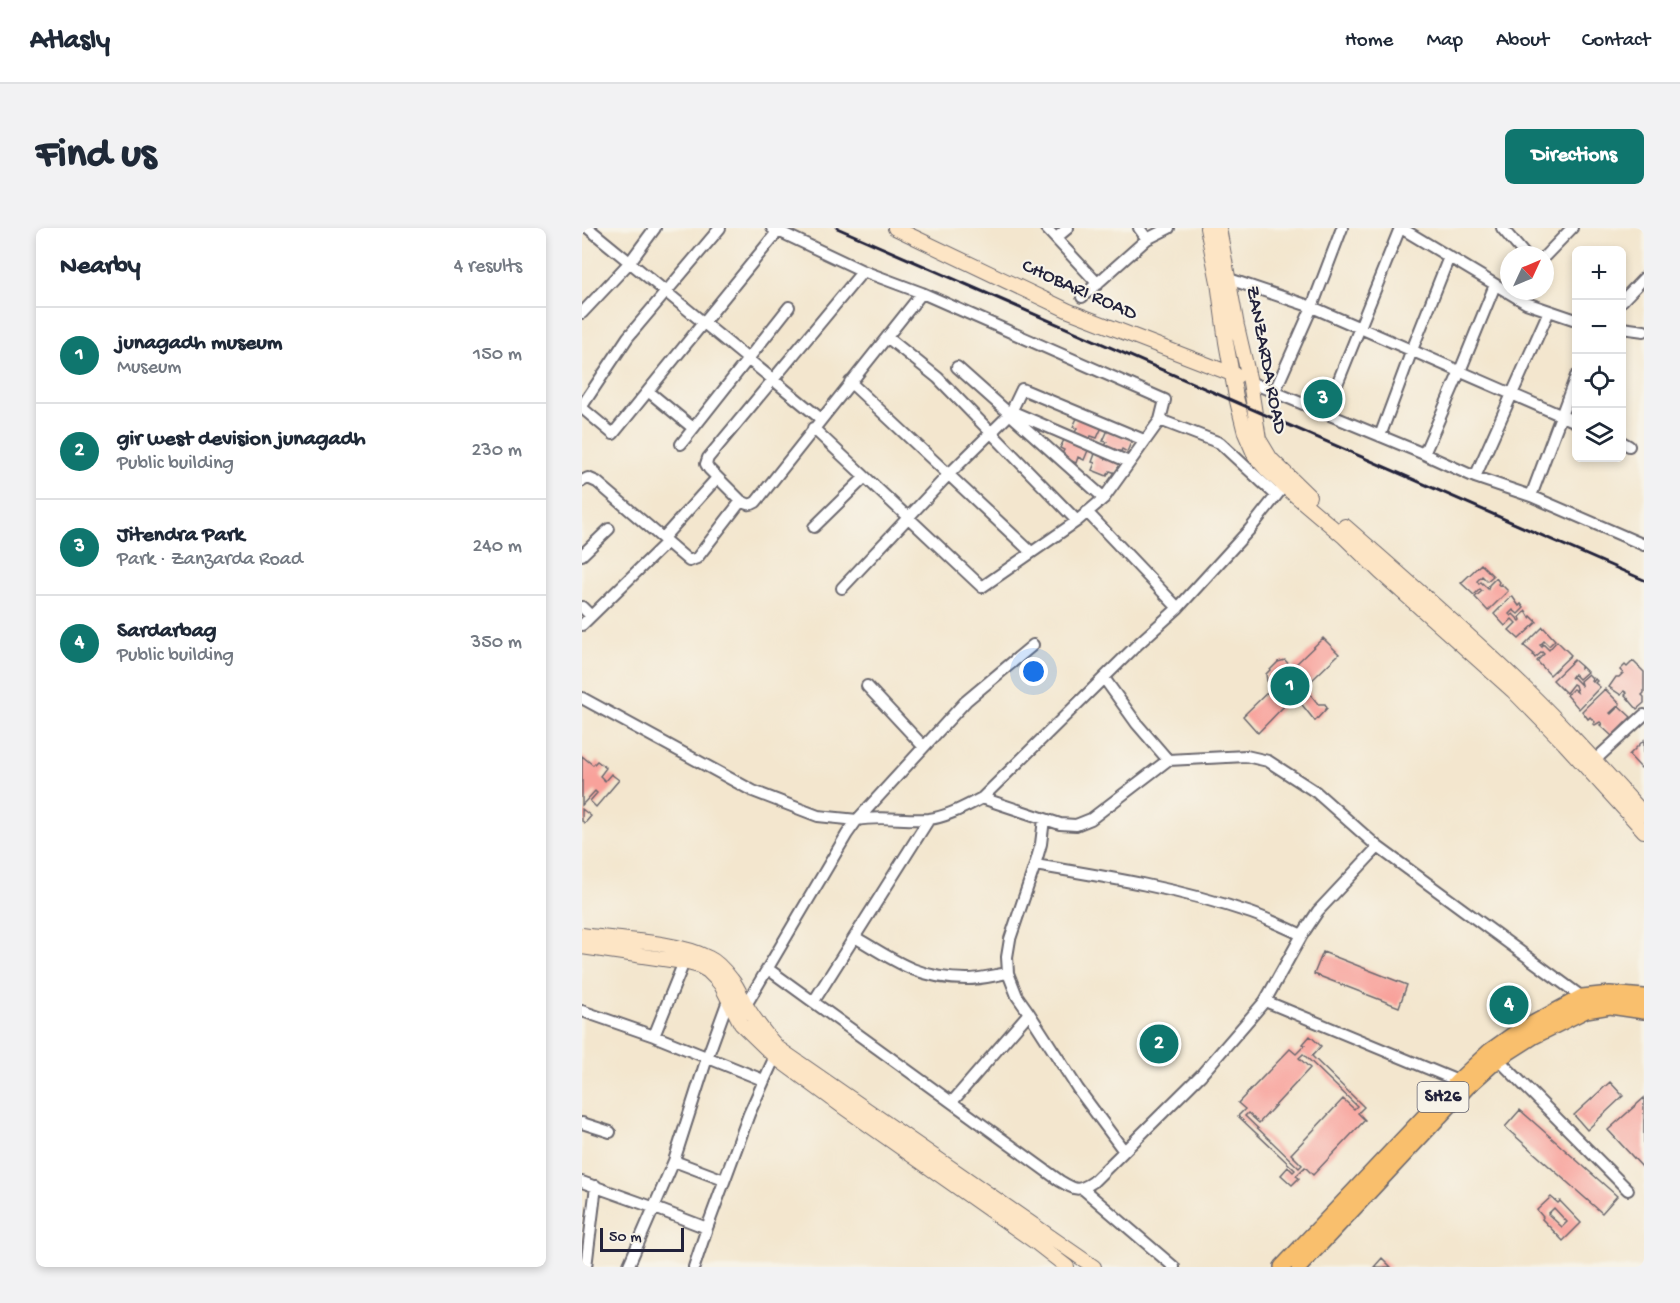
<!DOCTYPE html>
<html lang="en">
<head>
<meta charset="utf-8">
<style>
  body { margin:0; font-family:"Gochi Hand",sans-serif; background:#f2f2f3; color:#1f2937 }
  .controls { position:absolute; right:18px; top:18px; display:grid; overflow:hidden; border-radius:9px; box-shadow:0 3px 9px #0003 }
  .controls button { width:54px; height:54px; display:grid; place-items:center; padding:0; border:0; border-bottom:2px solid #e0e1e3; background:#fff; color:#1f2937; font:30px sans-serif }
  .compass { position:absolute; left:918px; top:18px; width:54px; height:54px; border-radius:50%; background:#fff; box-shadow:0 3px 9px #0003; rotate:46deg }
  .scale { position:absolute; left:18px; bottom:15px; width:84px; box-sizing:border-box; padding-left:6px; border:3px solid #22223b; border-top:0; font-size:16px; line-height:21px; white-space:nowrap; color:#22223b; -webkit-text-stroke:4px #f7f3e8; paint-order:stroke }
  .you { position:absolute; left:452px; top:444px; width:21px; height:21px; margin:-15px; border:4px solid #fff; border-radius:50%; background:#1a73e8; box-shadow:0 0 0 9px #1a73e833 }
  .badge { display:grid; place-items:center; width:39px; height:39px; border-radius:50%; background:#0f766e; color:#fff; font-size:20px; font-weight:700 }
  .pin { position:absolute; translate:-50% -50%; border:3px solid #fff; box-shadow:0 2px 6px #0006 }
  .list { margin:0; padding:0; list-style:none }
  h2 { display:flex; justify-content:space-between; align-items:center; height:78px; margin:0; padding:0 24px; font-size:26px }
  h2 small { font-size:20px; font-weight:400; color:#747a83 }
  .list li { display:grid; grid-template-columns:39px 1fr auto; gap:18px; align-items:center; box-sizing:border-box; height:96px; padding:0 24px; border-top:2px solid #e0e1e3 }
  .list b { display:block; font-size:22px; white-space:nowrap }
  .list p { margin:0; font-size:20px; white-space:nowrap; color:#747a83 }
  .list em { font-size:20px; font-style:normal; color:#747a83 }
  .icon { flex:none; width:33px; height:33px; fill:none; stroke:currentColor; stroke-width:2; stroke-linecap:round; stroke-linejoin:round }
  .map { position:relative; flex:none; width:1062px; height:1039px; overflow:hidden; border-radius:9px }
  header { display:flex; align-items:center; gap:36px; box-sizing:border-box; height:84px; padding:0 30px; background:#fff; border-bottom:2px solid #e0e1e3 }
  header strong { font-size:28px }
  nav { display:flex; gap:33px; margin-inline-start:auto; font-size:21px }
  .intro { display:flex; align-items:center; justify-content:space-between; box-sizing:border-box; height:144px; padding:0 36px }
  h1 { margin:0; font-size:42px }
  .button { padding:15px 27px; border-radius:9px; background:#0f766e; color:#fff; font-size:21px; font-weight:700 }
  main { display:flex; gap:36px; padding:0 36px }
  aside { flex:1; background:#fff; border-radius:9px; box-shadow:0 3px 9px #0003 }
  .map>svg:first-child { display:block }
  .building { fill:#f8a29b; fill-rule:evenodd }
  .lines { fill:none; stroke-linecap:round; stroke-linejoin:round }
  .street-casing { stroke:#6b676e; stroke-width:14 }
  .secondary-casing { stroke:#6b676e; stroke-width:16 }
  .primary-casing { stroke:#6b676e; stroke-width:18 }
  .street { stroke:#fff; stroke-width:10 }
  .secondary { stroke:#fde5c5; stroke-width:14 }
  .primary { stroke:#f9bf6d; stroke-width:15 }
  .rail { stroke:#22223b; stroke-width:3 }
  .labels { text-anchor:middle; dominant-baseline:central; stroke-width:4.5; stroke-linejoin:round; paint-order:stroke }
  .shield { fill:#f7f3e8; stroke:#62616f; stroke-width:1.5 }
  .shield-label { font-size:18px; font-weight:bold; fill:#22223b }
  .street-label { font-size:20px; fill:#22223b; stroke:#f7f3e8 }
</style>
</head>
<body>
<header>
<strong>Atlasly</strong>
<nav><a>Home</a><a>Map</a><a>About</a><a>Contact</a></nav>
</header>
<div class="intro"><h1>Find us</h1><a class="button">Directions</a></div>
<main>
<aside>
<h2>Nearby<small>4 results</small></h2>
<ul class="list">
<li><span class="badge">1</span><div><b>junagadh museum</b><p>Museum</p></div><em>150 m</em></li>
<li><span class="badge">2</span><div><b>gir west devision junagadh</b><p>Public building</p></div><em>230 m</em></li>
<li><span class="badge">3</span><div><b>Jitendra Park</b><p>Park · Zanzarda Road</p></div><em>240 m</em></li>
<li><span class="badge">4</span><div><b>Sardarbag</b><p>Public building</p></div><em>350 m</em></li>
</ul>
</aside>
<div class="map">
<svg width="1062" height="1039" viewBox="0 0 1062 1039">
  <rect width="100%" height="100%" fill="#f7f3e8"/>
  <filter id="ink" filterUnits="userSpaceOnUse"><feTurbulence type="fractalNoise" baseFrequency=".0167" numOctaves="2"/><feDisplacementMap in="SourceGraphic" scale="12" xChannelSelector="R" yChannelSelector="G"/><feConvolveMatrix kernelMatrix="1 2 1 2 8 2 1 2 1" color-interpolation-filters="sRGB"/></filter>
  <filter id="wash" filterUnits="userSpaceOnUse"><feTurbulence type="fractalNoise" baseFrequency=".008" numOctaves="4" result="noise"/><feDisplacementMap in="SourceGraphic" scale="24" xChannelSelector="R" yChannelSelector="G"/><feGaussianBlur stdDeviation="1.35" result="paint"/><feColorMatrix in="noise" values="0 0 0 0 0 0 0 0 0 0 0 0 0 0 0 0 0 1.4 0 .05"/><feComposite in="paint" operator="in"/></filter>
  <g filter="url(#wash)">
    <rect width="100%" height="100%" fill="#f3e6ce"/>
    <g id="blocks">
      <!-- building -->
      <path class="building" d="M496 188 520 199 515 210 509 208 507 213 492 207 495 200 491 199Z
        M526 202 550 212 545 224 540 221 537 227 522 220 525 214 521 213Z
        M483 210 507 220 502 232 496 229 494 235 479 228 482 222 478 220Z
        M514 223 539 234 534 245 528 243 525 248 510 242 513 235 510 234Z
        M899 336 911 348 905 353 900 348 895 353 897 356 899 354 906 361 907 357 914 350 917 354 916 356 918 358 919 356 926 363 906 383 893 369 900 363 898 361 892 367 879 355Z
        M930 368 937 378 939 376 942 380 936 386 931 382 927 386 929 388 931 386 938 393 939 392 938 389 944 383 948 390 949 388 955 394 937 411 927 402 934 395 930 391 923 398 912 386Z
        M961 399 973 412 967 418 962 413 958 417 960 419 961 416 967 422 975 413 989 427 968 447 955 433 962 426 960 424 953 430 951 427 952 426 942 418Z
        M741 410 757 426 726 456V463L736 476H743L745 480 733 493 717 473 706 474 676 505 661 488 691 459 685 453 684 446 696 434 703 432 710 440Z
        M992 432 999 438V441L1000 439 1005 444 997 451 992 446 989 450 991 449 999 457 998 453 1006 446 1010 450 1009 452 1011 454 1013 451 1015 453 1013 455 1018 459 997 481 985 467 991 461 995 464 993 457 991 456 984 465 971 452Z
        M1051 433 1062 444V465L1060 467 1062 469V475L1055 481 1043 467 1045 465 1042 463 1039 467 1027 459 1034 449H1037L1041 445 1038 442 1043 437 1045 439Z
        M1023 461 1038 476 1028 485 1029 486 1037 478 1049 489 1030 508 1018 497 1020 496 1018 494 1013 497 1011 496 1013 494 1008 489 1006 491 1000 483Z
        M1062 512V537L1059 540 1047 527Z
        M0 528 11 537 15 533 24 540 18 548 23 553 29 546 37 552 14 579 8 573 15 565 13 563 0 577Z
        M0 581 9 588 3 595 0 593Z
        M741 724 825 757 817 779 732 746Z
        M581 800 593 813 573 832 561 819Z
        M728 808 739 818 730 828 782 879 776 885 783 892 731 947 723 939 714 948 717 950 710 957 699 947 706 939 711 944 713 942 656 888 663 881 656 875 708 821 714 826 723 817 721 816ZM721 826 775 878 772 881 761 871 709 926 720 937 717 940 663 888 666 885 677 895 728 840 717 830Z
        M1028 854 1041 868 1005 902 992 887Z
        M1062 870V941L1026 902Z
        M938 882 1035 968 1020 985 923 899Z
        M969 969 976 975 978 973 999 995 981 1013 960 991 961 989 955 982ZM972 980 985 994 980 999 966 986Z
        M800 1030 809 1039H792Z"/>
    </g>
  </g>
  <g filter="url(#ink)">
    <use href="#blocks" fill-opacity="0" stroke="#6b676e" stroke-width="1.5"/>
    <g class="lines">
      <!-- street casing -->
      <g class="street-casing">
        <path id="street" d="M6 0 239 191
          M190 0 281 43 340 65 583 172 578 192 522 270 495 293 400 359 231 200
          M464 0 516 56
          M557 0 565 11
          M819 0 944 75 994 92
          M920 0 943 27
          M474 10 486 0
          M963 28 990 0
          M281 43 126 230 124 236 127 241 159 273C165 276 168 278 174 274L340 65
          M647 51 730 79 994 194
          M500 69 565 11 587 0
          M1040 73 1062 50
          M0 85 48 34 73 0
          M1040 100 1062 103
          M305 109 356 150 495 293
          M375 139 522 270
          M268 154 449 324
          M668 154 842 226 893 249 949 268 1062 317
          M66 163 111 200
          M692 165 730 79 760 0
          M0 178 46 109 138 0
          M0 180 31 206 196 3
          M429 183 547 234
          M743 186 818 0
          M578 192 638 215 694 267
          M798 208 830 122 867 29
          M1040 214 1047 218
          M99 216 207 79
          M842 226 878 143 913 57
          M893 249 967 83
          M0 253 6 250 15 254 107 333 115 330 159 273
          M949 268 994 148
          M505 284 596 380
          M232 299 283 249
          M81 310 135 250
          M0 327 27 301
          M260 360 367 246 428 186 440 161 562 212
          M0 379 9 388
          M0 397 85 314
          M522 450 555 496 586 532 664 528 686 533 734 564 796 619 1000 769 1003 773
          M285 458 341 518
          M0 470 171 563 236 588 275 592 384 473 451 417
          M1013 532 1062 487
          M400 570 478 596 494 597 509 591 586 532
          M462 591 459 616 453 637 428 711 425 729 426 745 435 768 447 785 496 861 542 923
          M453 637C526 649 599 661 669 685 686 691 703 699 720 707
          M273 709C313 733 336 751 385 751 399 751 413 747 426 745
          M186 741 478 953C493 962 496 964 511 954L619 847 683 773 720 707 736 683 796 619
          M232 773 347 591
          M683 773 876 853
          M164 777 265 606 275 592C299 587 323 593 347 591 365 589 384 578 400 570L556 416 596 380 668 301 702 258
          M0 783 72 808 181 852
          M72 808 102 734 103 727
          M913 828 1046 962
          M370 874 447 785
          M0 895 28 904
          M92 933 142 952
          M0 954 73 980 125 1000
          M501 961 592 1039
          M4 1039 14 958
          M46 1039 92 933 125 830 148 767
          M112 1039 125 1000 167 886 195 824"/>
      </g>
      <!-- secondary casing -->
      <g class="secondary-casing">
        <path id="secondary" d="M313 0 487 83 655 148
          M625 0 636 54 644 114 654 169 663 205 673 228 684 241 702 258 762 309 798 344 931 463 982 515 1062 603
          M637 0 655 98 668 154 677 211 689 231 727 268
          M763 298C818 346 873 394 926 444 974 489 1018 538 1062 586
          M0 707C37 712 94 713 127 730 136 734 144 744 150 752 156 759 159 768 163 776 173 792 183 806 196 820L512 1039
          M0 719 102 734 117 738 126 743 134 751 139 757 159 796 193 829 264 881 453 1014 485 1039"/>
      </g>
      <!-- primary casing -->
      <g class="primary-casing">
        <path id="primary" d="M700 1039 876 853 908 823 932 806 1000 769 1028 766 1062 769
          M717 1039 885 859 916 831 952 808 1004 782 1028 778 1062 783"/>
      </g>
      <!-- street -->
      <use href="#street" class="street"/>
      <!-- secondary -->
      <use href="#secondary" class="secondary"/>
      <!-- primary -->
      <use href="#primary" class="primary"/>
      <!-- rail -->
      <path class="rail" d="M255 0 1062 352"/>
    </g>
  </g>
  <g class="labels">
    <!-- shield labels -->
    <rect class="shield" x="835.5" y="854" width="51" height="30" rx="4.5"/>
    <g class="shield-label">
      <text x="861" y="869">SH26</text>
    </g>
    <!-- street labels -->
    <g class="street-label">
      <text transform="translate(497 63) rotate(24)">CHOBARI ROAD</text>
      <text transform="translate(683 132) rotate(79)">ZANZARDA ROAD</text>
    </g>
  </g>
</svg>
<div class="controls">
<button>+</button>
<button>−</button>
<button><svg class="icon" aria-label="locate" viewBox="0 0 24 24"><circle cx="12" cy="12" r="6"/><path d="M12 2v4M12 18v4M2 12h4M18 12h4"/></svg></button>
<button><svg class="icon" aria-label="layers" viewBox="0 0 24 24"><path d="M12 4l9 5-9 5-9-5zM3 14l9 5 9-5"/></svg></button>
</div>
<svg class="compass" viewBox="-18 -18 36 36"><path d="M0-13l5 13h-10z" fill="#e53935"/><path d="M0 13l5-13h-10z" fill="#747a83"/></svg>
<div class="scale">50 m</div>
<div class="you"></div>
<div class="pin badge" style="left:708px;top:458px">1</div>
<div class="pin badge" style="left:577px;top:816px">2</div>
<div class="pin badge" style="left:741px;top:171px">3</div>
<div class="pin badge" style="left:927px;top:777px">4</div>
</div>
</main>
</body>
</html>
